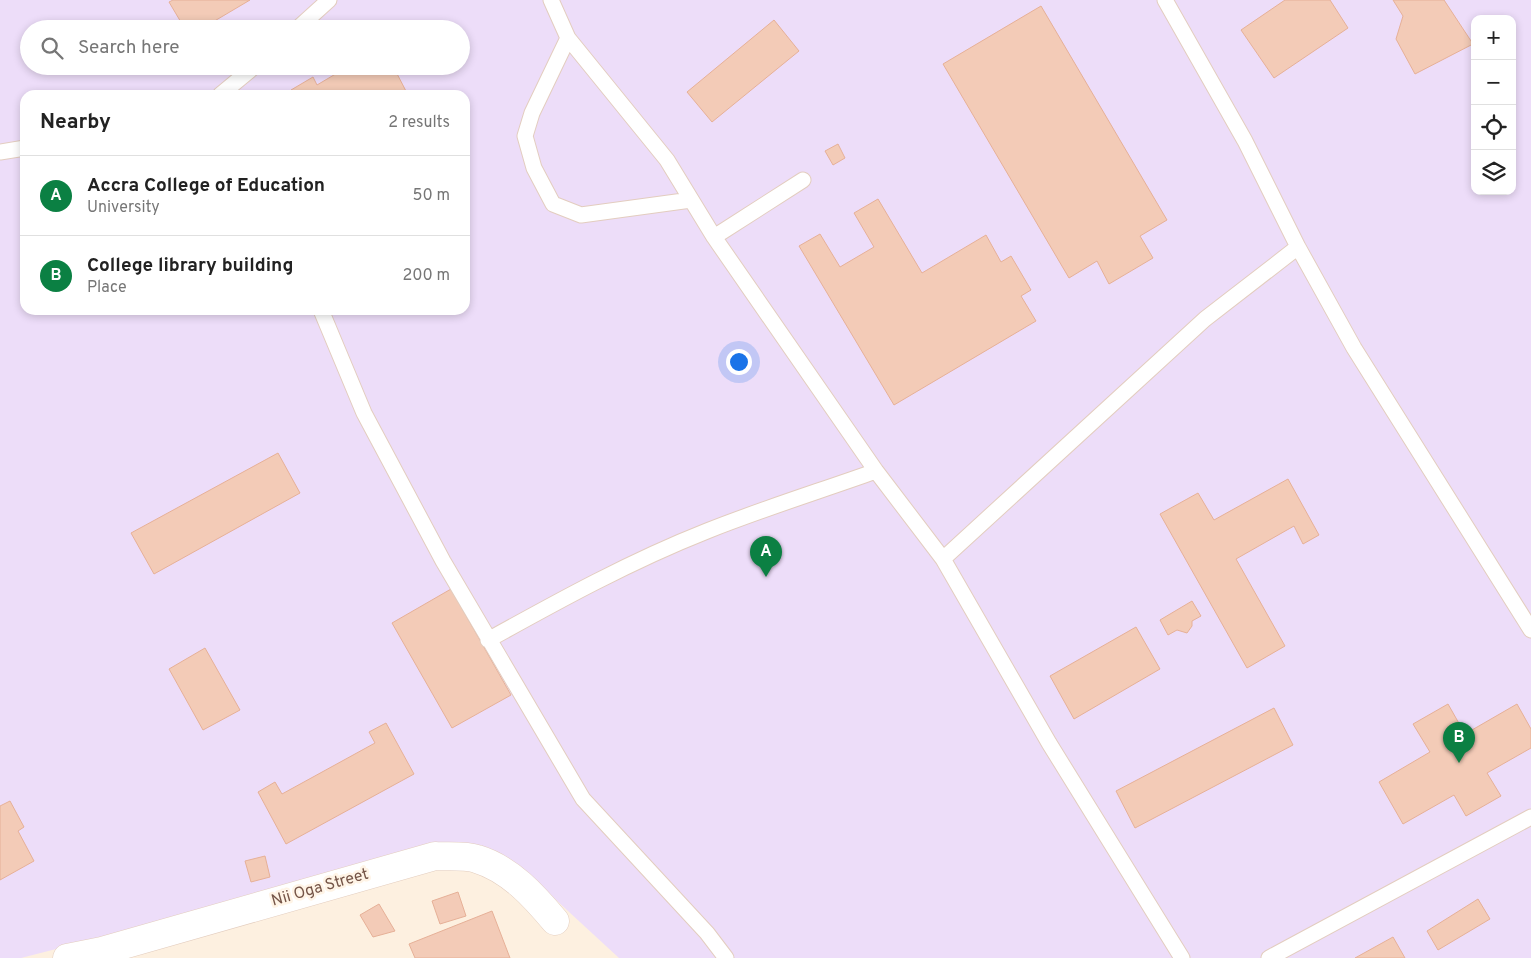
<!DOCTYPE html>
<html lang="en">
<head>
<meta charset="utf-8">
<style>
  body { margin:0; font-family:Overpass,sans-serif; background:#f2f2f2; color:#222 }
  .controls { position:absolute; right:15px; top:15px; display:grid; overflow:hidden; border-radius:10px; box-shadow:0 2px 8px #0003 }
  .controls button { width:45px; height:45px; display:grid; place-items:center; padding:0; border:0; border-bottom:1px solid #e0e0e0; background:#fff; color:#222; font:25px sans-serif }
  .you { position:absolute; left:738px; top:361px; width:18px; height:18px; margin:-12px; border:4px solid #fff; border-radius:50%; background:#1a73e8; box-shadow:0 0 0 8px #1a73e833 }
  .badge { display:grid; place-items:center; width:32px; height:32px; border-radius:50%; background:#0b8043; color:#fff; font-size:16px; font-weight:700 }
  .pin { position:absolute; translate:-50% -41px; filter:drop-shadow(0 1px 2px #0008) }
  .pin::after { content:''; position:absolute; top:26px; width:18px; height:15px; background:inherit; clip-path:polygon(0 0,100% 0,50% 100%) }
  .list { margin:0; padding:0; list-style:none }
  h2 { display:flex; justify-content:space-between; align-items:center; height:65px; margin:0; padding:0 20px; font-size:21px }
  h2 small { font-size:16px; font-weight:400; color:#767676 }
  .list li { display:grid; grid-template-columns:32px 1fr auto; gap:15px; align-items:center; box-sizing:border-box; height:80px; padding:0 20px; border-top:1px solid #e0e0e0 }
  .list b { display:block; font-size:19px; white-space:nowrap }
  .list p { margin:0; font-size:16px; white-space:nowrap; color:#767676 }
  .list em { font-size:16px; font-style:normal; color:#767676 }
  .icon { flex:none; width:28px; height:28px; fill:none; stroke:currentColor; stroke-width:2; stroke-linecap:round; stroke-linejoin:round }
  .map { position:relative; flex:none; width:1531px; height:958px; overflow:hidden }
  .search { position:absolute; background:#fff; box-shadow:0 2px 8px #0003; left:20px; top:20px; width:450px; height:55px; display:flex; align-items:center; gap:12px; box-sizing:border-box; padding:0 18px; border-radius:28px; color:#767676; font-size:19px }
  .panel { position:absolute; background:#fff; box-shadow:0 2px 8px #0003; left:20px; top:90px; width:450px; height:225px; border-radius:15px }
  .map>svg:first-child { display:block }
  .education { fill:#edddf9; fill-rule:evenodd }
  .building { fill:#f3cbb7; stroke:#e6b097 }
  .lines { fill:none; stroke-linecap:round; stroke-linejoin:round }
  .lane-casing { stroke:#e3cdbf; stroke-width:17 }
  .street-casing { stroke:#e3cdbf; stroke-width:29 }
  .lane { stroke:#fff; stroke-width:15 }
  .street { stroke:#fff; stroke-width:28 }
  .labels { text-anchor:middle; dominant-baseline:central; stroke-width:5; stroke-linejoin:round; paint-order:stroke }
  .street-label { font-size:16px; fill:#745447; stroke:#fff4e6 }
</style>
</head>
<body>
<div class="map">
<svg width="1531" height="958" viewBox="0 0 1531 958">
  <rect width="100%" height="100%" fill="#fdf0e0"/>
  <!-- education -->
  <path class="education" d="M0 0H1531V958H619L517 864 469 843 21 958H0ZM1475 19H1512V191H1475ZM29 29H461V66H29ZM25 95H465V310H25Z"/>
  <!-- building -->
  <path class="building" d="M173 0H250L201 29H185L169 2Z
    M1285 0H1330L1348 28 1274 78 1241 30Z
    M1393 0H1444L1473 44 1415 74 1396 39 1403 16Z
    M1041 6 1167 220 1140 236 1153 258 1109 284 1097 261 1069 278 943 64Z
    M774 20 799 51 712 122 687 92Z
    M349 66H393L408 95H294L291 90 313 77 317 85Z
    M838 144 845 158 833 165 825 151Z
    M878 199 922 273 986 235 1001 262 1011 256 1031 290 1021 296 1036 321 894 405 799 246 820 234 840 267 874 247 854 213Z
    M278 453 300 493 154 574 131 533Z
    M1288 479 1319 535 1303 544 1294 526 1236 559 1285 646 1247 668 1160 514 1198 493 1214 520Z
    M451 589 511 695 452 728 392 623Z
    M1192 601 1201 616 1192 621V626L1187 633 1177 630 1168 635 1160 620Z
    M1136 627 1160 669 1074 719 1050 676Z
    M205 648 240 710 203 730 169 669Z
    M1448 704 1465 734 1517 704 1531 729V748L1487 773 1501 796 1466 816 1454 795 1403 824 1379 782 1430 752 1413 724Z
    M1274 708 1293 745 1135 828 1116 791Z
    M386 723 414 774 286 844 258 792 275 782 282 794 375 743 369 732Z
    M10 801 24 827 18 831 34 861 0 880V806Z
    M265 856 270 877 251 882 245 861Z
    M458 892 466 916 440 924 432 901Z
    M1478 899 1490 919 1438 950 1427 931Z
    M379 904 395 931 373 937 360 915Z
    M492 911 510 958H415L409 944Z
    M1393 937 1405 958H1355Z"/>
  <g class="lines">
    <!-- lane casing -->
    <g class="lane-casing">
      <path id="lane" d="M551 0 568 38 667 160 714 237 876 471 943 559 1049 743 1182 958
        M1165 0 1245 141 1298 247
        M297 29 329 0
        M568 38 532 113 525 136 534 168 553 204 581 215 691 200
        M220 95 255 66
        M0 152 25 148
        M714 237 803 180
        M321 310 364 413 443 561 583 799 707 933 726 958
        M943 559 1205 319 1298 247 1354 348 1531 630
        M488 640C560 600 631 561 707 531 762 509 820 491 876 471
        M1269 958 1531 817"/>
    </g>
    <!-- street casing -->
    <g class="street-casing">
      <path id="street" d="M67 958 102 951 435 856C448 857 465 855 477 859 510 869 534 896 555 921"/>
    </g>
    <!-- lane -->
    <use href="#lane" class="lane"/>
    <!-- street -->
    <use href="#street" class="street"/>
  </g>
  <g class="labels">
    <!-- street labels -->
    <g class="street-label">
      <text transform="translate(320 888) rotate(-16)">Nii Oga Street</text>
    </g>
  </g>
</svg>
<div class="controls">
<button>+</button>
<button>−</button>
<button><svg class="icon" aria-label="locate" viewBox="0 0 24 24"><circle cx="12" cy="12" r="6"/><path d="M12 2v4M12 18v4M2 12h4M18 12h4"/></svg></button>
<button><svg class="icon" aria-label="layers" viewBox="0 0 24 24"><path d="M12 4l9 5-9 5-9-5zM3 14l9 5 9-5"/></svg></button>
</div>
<div class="you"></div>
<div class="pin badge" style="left:766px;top:577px">A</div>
<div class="pin badge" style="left:1459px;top:763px">B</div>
<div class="search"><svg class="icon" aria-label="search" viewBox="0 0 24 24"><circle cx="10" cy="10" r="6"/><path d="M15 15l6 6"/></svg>Search here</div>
<section class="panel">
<h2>Nearby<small>2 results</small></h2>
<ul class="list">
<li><span class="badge">A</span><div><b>Accra College of Education</b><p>University</p></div><em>50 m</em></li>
<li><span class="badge">B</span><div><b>College library building</b><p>Place</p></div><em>200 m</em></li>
</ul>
</section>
</div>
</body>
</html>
